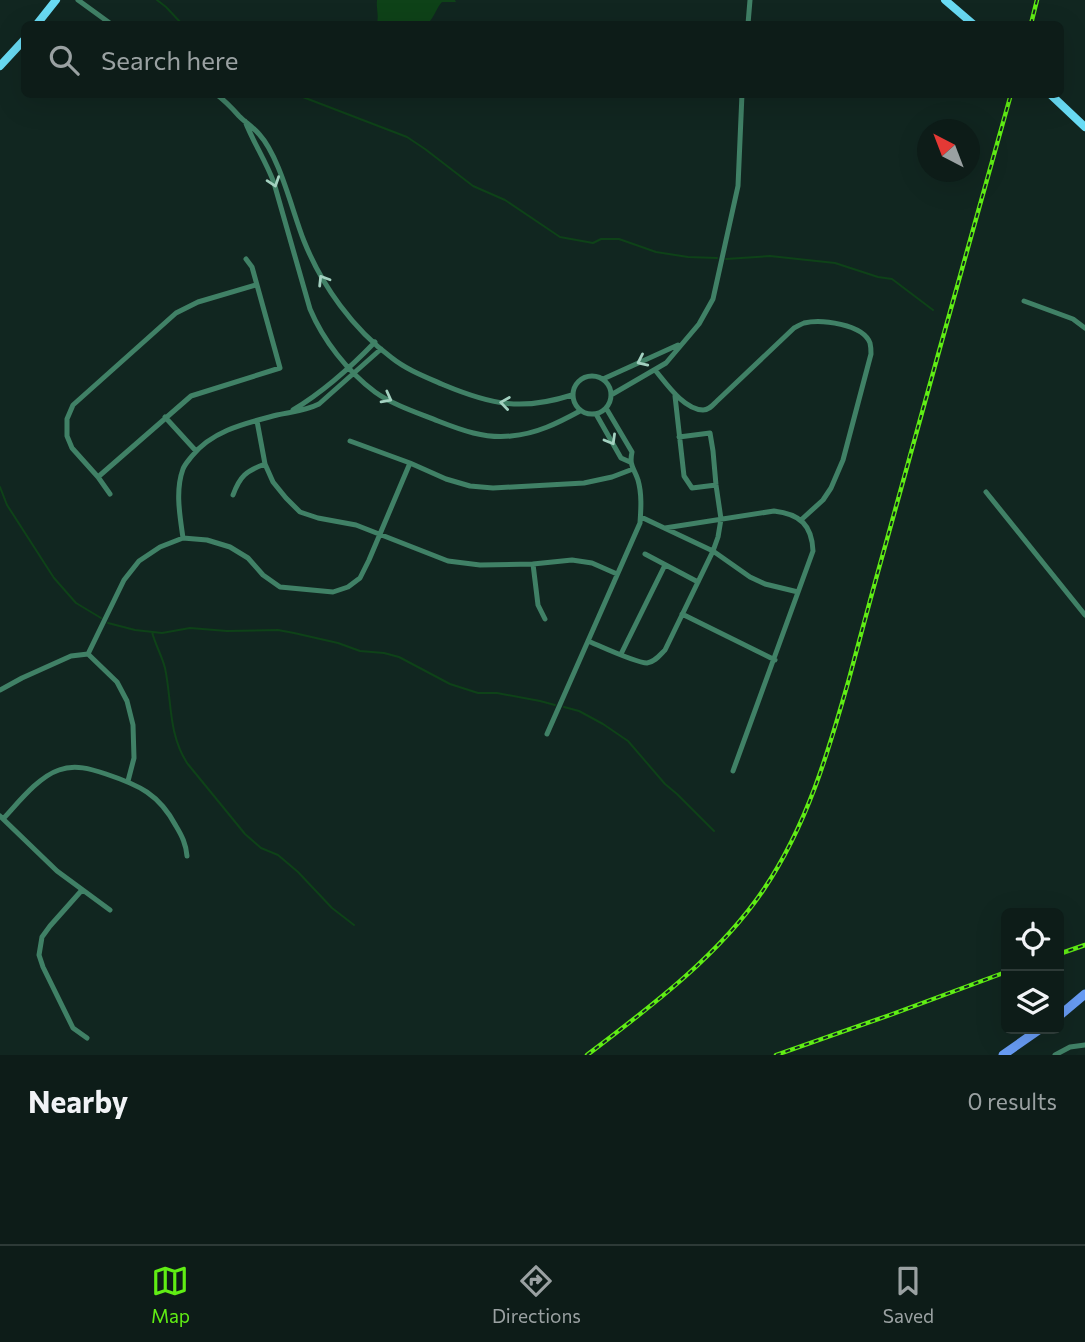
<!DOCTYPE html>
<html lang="en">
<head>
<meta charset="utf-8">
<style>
  body { margin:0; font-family:Commissioner,sans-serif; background:#162521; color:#f1f3f6 }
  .controls { position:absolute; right:21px; bottom:21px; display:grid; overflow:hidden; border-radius:10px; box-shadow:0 7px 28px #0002 }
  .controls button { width:63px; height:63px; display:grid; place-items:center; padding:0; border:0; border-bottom:2px solid #2d3a37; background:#0d1c18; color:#f1f3f6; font:35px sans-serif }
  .compass { position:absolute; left:917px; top:119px; width:63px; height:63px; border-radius:50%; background:#0d1c18; box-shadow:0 7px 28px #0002; rotate:318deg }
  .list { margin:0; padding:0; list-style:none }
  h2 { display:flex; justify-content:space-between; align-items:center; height:91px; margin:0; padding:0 28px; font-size:30px }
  h2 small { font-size:23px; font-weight:400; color:#9aa1a2 }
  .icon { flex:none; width:38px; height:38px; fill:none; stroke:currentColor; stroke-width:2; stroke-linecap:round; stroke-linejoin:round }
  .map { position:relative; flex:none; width:1085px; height:1055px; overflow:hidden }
  .search { position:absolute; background:#0d1c18; box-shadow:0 7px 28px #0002; left:21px; right:21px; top:21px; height:77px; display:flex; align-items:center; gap:18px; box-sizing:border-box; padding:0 24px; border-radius:10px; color:#9aa1a2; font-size:26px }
  .sheet { height:189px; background:#0d1c18 }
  nav { display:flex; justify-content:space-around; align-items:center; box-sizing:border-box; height:98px; border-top:2px solid #2d3a37; background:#0d1c18; font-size:19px; color:#9aa1a2 }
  nav a { display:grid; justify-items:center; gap:4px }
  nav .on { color:#60ed14 }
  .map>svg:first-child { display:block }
  .water { fill:#0e4218 }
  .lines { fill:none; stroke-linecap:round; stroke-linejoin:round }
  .stream { stroke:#0e4218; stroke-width:2 }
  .minor { stroke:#408166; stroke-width:5 }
  .primary { stroke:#69dbf4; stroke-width:8 }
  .trunk { stroke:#689cf4; stroke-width:9 }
  .rail-casing { stroke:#60ed14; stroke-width:4.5 }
  .rail { stroke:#112620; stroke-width:2; stroke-dasharray:5; stroke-linecap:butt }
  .oneway { stroke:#a3d1c0 }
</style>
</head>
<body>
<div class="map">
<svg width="1085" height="1055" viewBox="0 0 1085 1055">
  <rect width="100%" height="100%" fill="#112620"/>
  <!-- water -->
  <path class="water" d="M377 0H455L456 2H442C437 7 435 15 430 21 423 28 391 24 380 24L377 23C379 15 376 8 377 0Z"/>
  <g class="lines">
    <!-- stream -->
    <path class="stream" d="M157 0 166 7 182 24
      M295 94 407 137 425 149 473 186 505 200 560 237 593 243 601 239H619L656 252 688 257 717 258
      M726 259 770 256 835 263 878 277 892 279 933 310
      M0 487 7 505 54 578 76 603 101 618
      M108 623 135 630 162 633 190 628 227 631 278 630 294 633 338 643 360 651 384 653 399 657 450 684 478 693H497L540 701 555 705
      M152 632C155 644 162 656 165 668 172 701 168 733 187 763L245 834 261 848 278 855 298 872 332 908 354 925
      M564 707 579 711 603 724 628 741 665 784 677 794 714 831"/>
    <!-- minor -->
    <path class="minor" d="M78 0 111 24
      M748 24 750 0
      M216 94C224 100 232 108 239 116 245 122 253 127 259 134 280 157 292 211 304 241 322 286 353 329 392 358 407 370 426 377 444 385 492 405 522 411 572 395
      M245 121C253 142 266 161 274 183L310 309C323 340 347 371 375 392 393 405 418 413 438 421 461 430 485 439 511 436 536 434 558 423 580 411
      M1024 301 1073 319 1085 328
      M655 370C666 383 683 409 703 410 709 410 713 405 717 401L794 328C798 326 801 324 804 323 821 319 863 324 870 343 871 347 871 351 871 354L843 460 831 488 823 500 801 520
      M573 395a19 19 0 1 1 38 0a19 19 0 1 1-38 0Z
      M603 379 678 345
      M611 395 666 363 699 324 713 299 738 186 742 94
      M675 396 684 476 692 488 716 485
      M293 410C323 392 350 368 375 342
      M596 414 621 458 630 462
      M165 417 196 451
      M257 421 265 464 273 482 286 498 300 512 318 518 356 525 448 561 480 565 533 564 572 560 592 563 617 574
      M350 441 410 463 446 479 470 486 493 488 584 483 612 477 633 469
      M98 477 191 396 280 368 252 267 246 259
      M986 492 1085 615
      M110 494 98 477 72 448 67 436V419L73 405 176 313 198 302 256 285
      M233 495C240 476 246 471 265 464
      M641 517 713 551 750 577 765 584 798 592
      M665 528 774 511C800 514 812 525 813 551L733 771
      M183 538C180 516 175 491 183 469 185 464 189 460 192 456 213 430 247 423 277 415 291 412 305 411 319 404L381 349
      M645 554 698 582
      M533 564 538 605 545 619
      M682 614 775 660
      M588 641C600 646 636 663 647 663 655 662 660 655 665 650L713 551 718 537 721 519 716 485 713 451 710 433 679 437
      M88 654 124 580 139 561 160 547 183 538 207 540 230 547 248 558 263 575 280 587 333 592 348 587 360 578 369 560 410 463
      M621 654 665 565
      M0 690 22 678 71 656 88 654 117 682 127 701 133 725 134 758 128 781
      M547 734 640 523C641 509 642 494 638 480 634 468 629 466 632 452L606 408
      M0 816 57 871 110 910
      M3 819C18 803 38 777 59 770 75 764 91 769 106 774 139 785 159 794 176 826 182 836 186 844 187 856
      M82 890 50 926 42 937 39 955 43 967 73 1028 87 1038
      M1055 1055 1070 1047 1085 1045"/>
    <!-- primary -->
    <path class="primary" d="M945 0 973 24
      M37 24 56 0
      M0 66 24 40
      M1050 94 1085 127"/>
    <!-- trunk -->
    <path class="trunk" d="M1059 1016 1085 994
      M1003 1055 1040 1029"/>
    <!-- rail casing -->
    <g class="rail-casing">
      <path id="rail" d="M1031 24 1037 0
        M1059 954 1085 945
        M587 1055C649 1008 720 955 764 889 807 825 828 753 849 679 861 634 873 589 886 543 927 393 969 244 1011 94
        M776 1055 890 1015 1006 972"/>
    </g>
    <!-- rail -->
    <use href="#rail" class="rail"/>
  </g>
  <!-- one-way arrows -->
  <defs><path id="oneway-chevron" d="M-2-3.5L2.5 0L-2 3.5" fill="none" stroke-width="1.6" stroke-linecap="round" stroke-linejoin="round" transform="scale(1.75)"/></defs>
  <g class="oneway">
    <use href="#oneway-chevron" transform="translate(274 182) rotate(71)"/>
    <use href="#oneway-chevron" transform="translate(323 280) rotate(-122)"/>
    <use href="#oneway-chevron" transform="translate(642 361) rotate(155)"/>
    <use href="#oneway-chevron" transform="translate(387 398) rotate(28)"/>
    <use href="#oneway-chevron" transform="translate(505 403) rotate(-172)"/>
    <use href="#oneway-chevron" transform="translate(611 440) rotate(60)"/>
  </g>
</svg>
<div class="controls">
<button><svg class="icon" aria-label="locate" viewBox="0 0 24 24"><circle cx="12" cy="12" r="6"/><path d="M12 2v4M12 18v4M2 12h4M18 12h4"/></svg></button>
<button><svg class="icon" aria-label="layers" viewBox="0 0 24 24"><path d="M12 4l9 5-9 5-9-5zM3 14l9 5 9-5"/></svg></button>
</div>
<svg class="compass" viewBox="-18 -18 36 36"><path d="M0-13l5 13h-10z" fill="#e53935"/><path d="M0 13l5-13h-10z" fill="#9aa1a2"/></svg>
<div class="search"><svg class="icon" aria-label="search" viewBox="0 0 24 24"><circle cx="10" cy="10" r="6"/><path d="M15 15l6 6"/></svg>Search here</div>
</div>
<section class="sheet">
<h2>Nearby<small>0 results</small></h2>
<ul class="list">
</ul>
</section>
<nav>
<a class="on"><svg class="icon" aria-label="map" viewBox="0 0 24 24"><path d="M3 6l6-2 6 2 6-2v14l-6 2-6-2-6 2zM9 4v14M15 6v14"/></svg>Map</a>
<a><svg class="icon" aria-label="directions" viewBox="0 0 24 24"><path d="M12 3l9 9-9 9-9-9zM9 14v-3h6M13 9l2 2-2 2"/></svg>Directions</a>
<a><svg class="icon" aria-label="saved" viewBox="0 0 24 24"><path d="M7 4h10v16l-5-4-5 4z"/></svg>Saved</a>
</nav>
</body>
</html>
